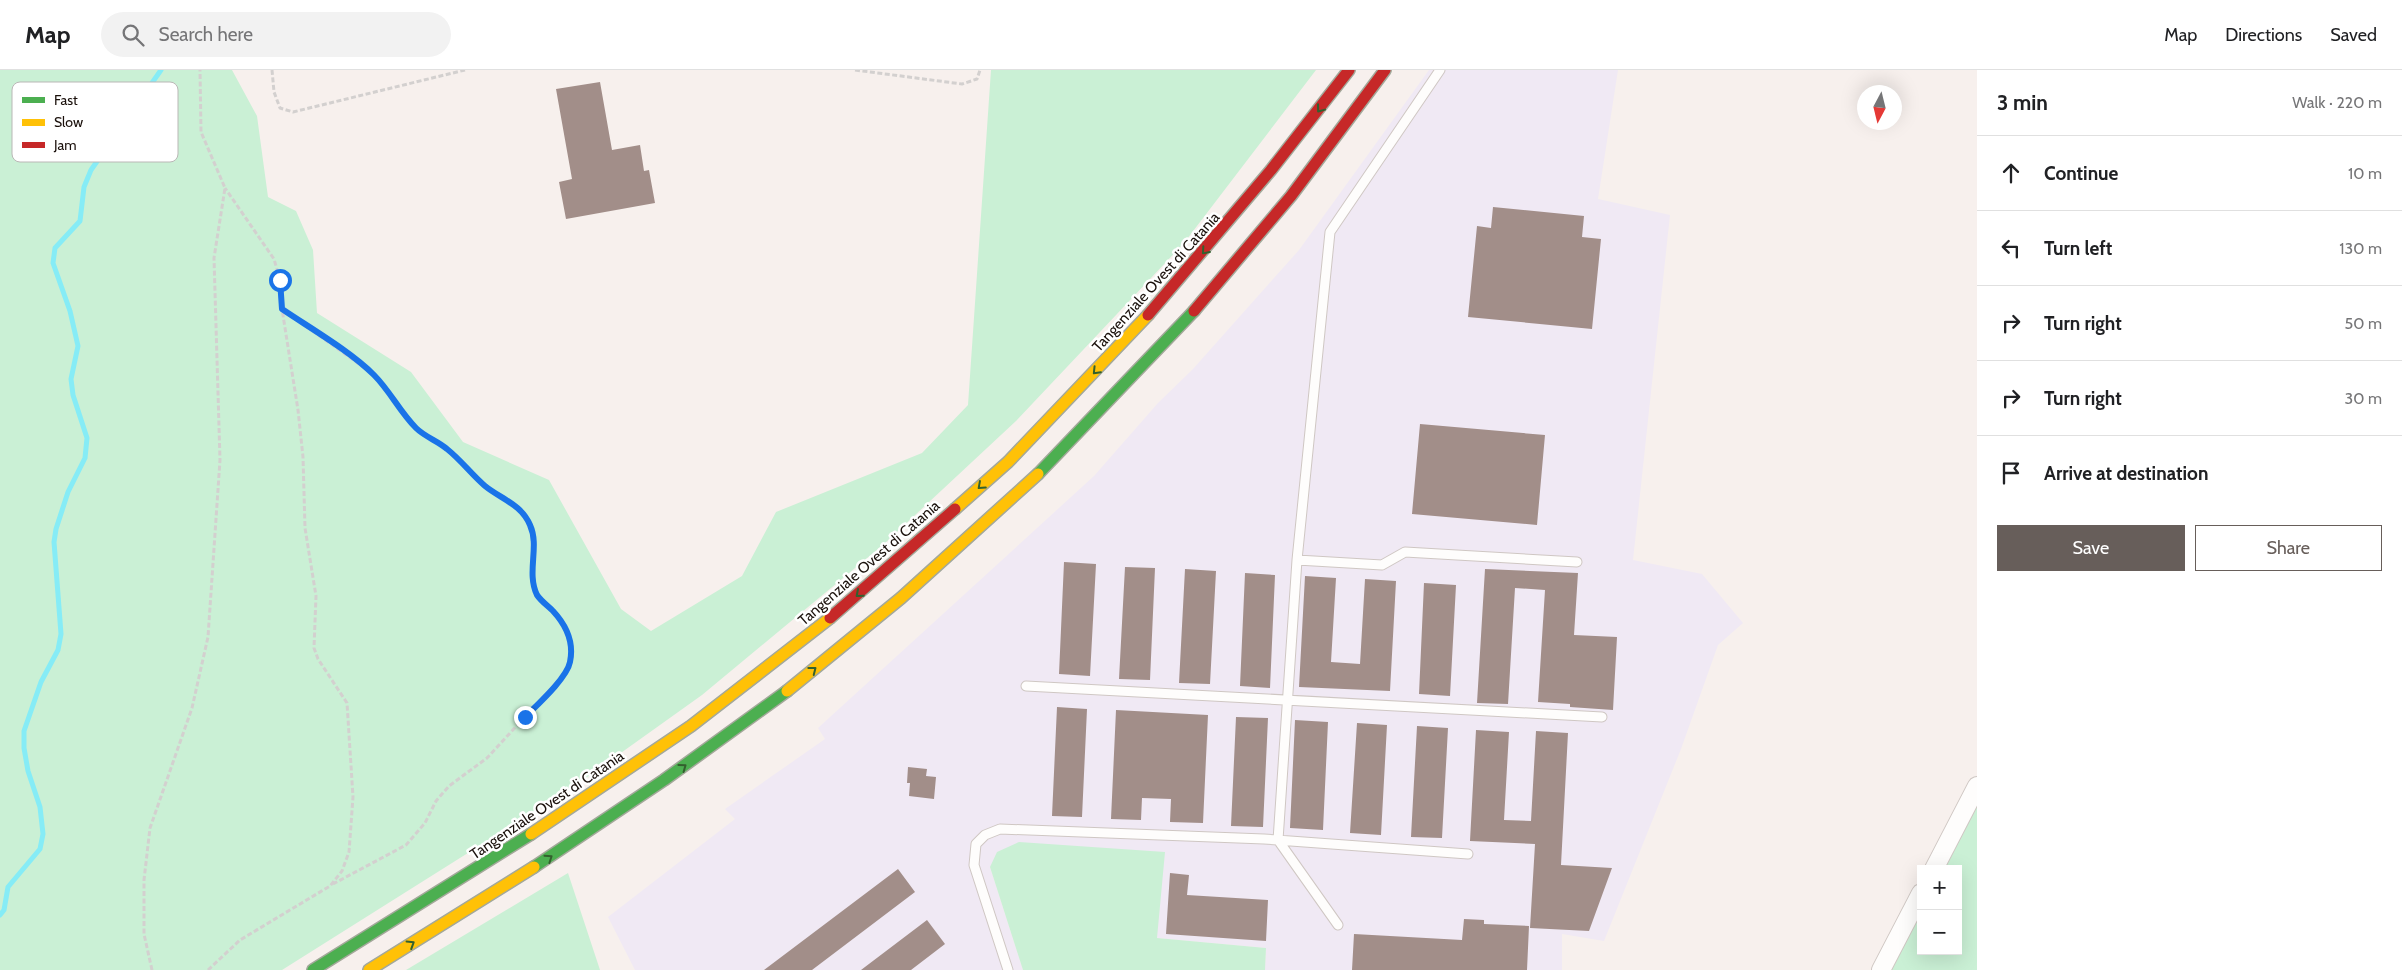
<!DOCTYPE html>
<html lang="en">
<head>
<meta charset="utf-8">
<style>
  body { margin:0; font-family:Cabin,sans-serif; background:#f2f2f2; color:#202124 }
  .controls { position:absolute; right:15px; bottom:15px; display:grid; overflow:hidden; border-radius:0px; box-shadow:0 5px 20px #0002 }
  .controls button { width:45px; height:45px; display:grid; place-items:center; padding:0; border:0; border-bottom:1px solid #e0e0e0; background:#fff; color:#202124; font:25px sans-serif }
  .compass { position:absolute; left:1857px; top:15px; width:45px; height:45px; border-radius:50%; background:#fff; box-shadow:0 5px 20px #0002; rotate:187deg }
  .stop { position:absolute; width:15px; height:15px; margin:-11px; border:4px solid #1a73e8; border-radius:50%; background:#fff }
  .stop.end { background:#1a73e8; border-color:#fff; box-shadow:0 1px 5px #0008 }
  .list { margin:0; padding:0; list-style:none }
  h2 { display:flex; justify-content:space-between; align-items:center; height:65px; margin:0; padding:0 20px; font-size:21px }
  h2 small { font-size:16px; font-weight:400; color:#757577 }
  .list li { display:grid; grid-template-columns:32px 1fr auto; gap:15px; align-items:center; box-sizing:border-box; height:75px; padding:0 20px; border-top:1px solid #e0e0e0 }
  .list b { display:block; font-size:19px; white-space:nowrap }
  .list em { font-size:16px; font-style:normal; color:#757577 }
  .actions { display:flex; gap:10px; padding:15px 20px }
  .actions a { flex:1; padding:11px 0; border:1px solid #675e5a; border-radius:0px; text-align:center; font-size:18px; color:#675e5a }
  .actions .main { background:#675e5a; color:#fff }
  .icon { flex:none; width:28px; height:28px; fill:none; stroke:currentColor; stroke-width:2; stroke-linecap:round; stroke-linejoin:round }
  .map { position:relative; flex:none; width:1977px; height:900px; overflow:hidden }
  header { display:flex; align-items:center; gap:30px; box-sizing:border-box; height:70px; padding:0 25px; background:#fff; border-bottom:1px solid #e0e0e0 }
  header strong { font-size:24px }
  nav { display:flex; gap:28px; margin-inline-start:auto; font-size:18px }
  .search { width:350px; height:45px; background:#f2f2f2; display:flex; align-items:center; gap:12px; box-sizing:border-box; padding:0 18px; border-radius:28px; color:#757577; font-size:19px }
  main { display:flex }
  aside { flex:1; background:#fff }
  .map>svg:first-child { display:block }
  .industrial { fill:#f0e9f4 }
  .green { fill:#caf0d5 }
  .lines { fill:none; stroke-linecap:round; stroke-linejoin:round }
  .stream { stroke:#86ecf6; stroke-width:5 }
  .building { fill:#a28e89 }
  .lane-casing { stroke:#cfc7c3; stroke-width:11 }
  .street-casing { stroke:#cfc7c3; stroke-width:20 }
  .fast-casing { stroke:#a3a89a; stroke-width:14 }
  .slow-casing { stroke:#a3a89a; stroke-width:14 }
  .jam-casing { stroke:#a3a89a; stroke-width:14 }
  .path { stroke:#d3d0cf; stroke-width:3; stroke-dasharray:5 2.5; stroke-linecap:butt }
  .lane { stroke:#fefdfc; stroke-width:9 }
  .street { stroke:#fefdfc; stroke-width:18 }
  .fast { stroke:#4caf50; stroke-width:11 }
  .slow { stroke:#ffc107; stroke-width:11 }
  .jam { stroke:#c62828; stroke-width:11 }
  .oneway { stroke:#33602e }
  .route { stroke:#1a73e8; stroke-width:6 }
  .labels { text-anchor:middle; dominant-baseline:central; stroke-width:5; stroke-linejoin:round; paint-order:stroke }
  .street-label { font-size:15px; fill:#1a100b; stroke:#fff }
  .key { fill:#fff; stroke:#bab7b6; stroke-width:1 }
  .key-label { font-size:14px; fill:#1a100b }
</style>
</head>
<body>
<header>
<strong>Map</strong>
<div class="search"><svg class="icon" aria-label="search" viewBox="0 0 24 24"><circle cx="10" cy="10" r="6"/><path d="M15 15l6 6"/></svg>Search here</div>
<nav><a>Map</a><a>Directions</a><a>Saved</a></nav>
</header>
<main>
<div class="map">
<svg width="1977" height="900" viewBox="0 0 1977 900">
  <rect width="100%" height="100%" fill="#f7f0ed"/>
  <!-- industrial -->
  <path class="industrial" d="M1429 0H1618L1598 129 1670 145 1633 490 1702 504 1743 553 1718 575 1681 679 1604 871 1562 864V900H1265L1266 878 1157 868 990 797 1023 900H635L608 847 735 749 725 739 825 669 818 658 1094 406 1158 333 1193 299 1299 180Z"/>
  <!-- green -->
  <path class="green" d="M0 0H232L257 46 268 127 296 141 313 180 317 243 411 302 463 372 549 410 621 539 651 561 742 506 776 442 922 383 968 335 991 0H1316L1184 173 1016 351 884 474 702 625 576 715 282 900H0Z
    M1977 734V900H1891L1921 844V881H1958V799H1944Z
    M1019 772 1165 782 1157 868 1266 878 1265 900H1023L990 797 997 782Z
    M568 803 600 900H406Z"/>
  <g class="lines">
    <!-- stream -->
    <path class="stream" d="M0 845 4 840 8 817 40 779 43 764 40 737 28 701 24 678V661L41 612 58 580 61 564 54 472 56 459 68 422 85 388 87 368 73 325 71 309 78 276 70 241 53 193 55 178 80 151 84 117 91 100 161 0"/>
  </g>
  <!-- building -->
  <path class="building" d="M600 12 612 80 640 75 644 101 649 100 655 133 566 149 559 112 572 109 556 19Z
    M1493 137 1584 146 1582 167 1601 169 1592 259 1468 247 1477 156 1491 158Z
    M1420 354 1545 365 1537 455 1412 444Z
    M1064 492 1096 494 1090 606 1059 604Z
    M1125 497 1155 498 1150 610 1119 609Z
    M1185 499 1216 501 1210 614 1179 613Z
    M1485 499 1578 503 1574 565 1617 567 1613 640 1570 637V634L1538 632 1545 520 1515 518 1508 634 1477 633Z
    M1245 503 1275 505 1270 618 1240 616Z
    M1305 506 1336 508 1331 592 1360 594 1365 509 1396 511 1390 621 1299 617Z
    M1424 513 1456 515 1450 626 1419 624Z
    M1057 637 1087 639 1082 747 1052 746Z
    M1116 640 1208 645 1203 753 1170 752 1171 729 1142 728 1141 750 1111 749Z
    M1236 647 1268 648 1263 757 1231 756Z
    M1295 650 1328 652 1323 760 1290 758Z
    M1357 653 1387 655 1381 765 1350 763Z
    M1417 656 1448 658 1442 768 1411 767Z
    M1476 660 1509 662 1504 750 1531 751 1536 661 1568 663 1561 795 1612 798 1589 861 1530 858 1535 774 1470 771Z
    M908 697 927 699 926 706 936 707 934 729 909 726 910 713H907Z
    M898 799 915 822 812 900H764Z
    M1170 803 1189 805 1187 825 1268 830 1266 871 1166 864Z
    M1464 849 1484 850V854L1529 856 1527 900H1352L1354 864 1462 870Z
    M927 850 945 874 911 900H861Z"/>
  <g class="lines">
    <!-- lane casing -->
    <g class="lane-casing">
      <path id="lane" d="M1297 490 1382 495 1405 482 1577 492
        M1026 616 1602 647
        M1338 855 1278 770 1297 490 1330 162 1440 0
        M1008 900 974 795 976 774 985 765 1000 759 1264 769 1468 784"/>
    </g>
    <!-- street casing -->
    <g class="street-casing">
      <path id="street" d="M1934 799 1977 716
        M1881 900 1921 823"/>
    </g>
    <!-- fast casing -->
    <g class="fast-casing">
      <path id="fast" d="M1038 404 1194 241
        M534 797 664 710 787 621
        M313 900 531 764"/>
    </g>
    <!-- slow casing -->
    <g class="slow-casing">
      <path id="slow" d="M955 439 1008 392 1148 245
        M787 621 901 528 1038 404
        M531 764 691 656 830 548
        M369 900 534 797"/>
    </g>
    <!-- jam casing -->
    <g class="jam-casing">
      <path id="jam" d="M1194 241 1291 126 1385 0
        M1148 245 1271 100 1349 0
        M830 548 955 439"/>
    </g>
    <!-- path -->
    <path class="path" d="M272 0 274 22 280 38 293 42 465 0
      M855 0 962 14 977 9 980 0
      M282 239 373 304 395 329 404 345 417 359 446 378 485 416 509 430 523 442 531 456 534 476 532 511 538 527 554 542 567 559 572 578 570 595 558 611 487 688 449 716 436 731 425 753 406 775 333 814
      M152 900 144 864V810L150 758 192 638 208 567 220 390 214 188 225 118 201 62 200 0
      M208 900 240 870 330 816 342 801 349 782 353 727 347 633 318 589 314 578 316 526 305 458 303 387 298 340 282 239 280 210 274 189 225 118"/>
    <!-- lane -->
    <use href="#lane" class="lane"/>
    <!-- street -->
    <use href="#street" class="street"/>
    <!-- fast -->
    <use href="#fast" class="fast"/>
    <!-- slow -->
    <use href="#slow" class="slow"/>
    <!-- jam -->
    <use href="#jam" class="jam"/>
  </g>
  <!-- one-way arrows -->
  <defs><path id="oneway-chevron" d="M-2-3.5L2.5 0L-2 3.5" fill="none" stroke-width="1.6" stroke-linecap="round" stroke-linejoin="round" transform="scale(1.25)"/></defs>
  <g class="oneway">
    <use href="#oneway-chevron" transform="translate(1320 39) rotate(127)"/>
    <use href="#oneway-chevron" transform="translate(1205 181) rotate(131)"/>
    <use href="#oneway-chevron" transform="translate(1096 301) rotate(134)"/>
    <use href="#oneway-chevron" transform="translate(981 416) rotate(138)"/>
    <use href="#oneway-chevron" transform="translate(859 524) rotate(139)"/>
    <use href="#oneway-chevron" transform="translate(813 600) rotate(-38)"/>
    <use href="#oneway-chevron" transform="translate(683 697) rotate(-36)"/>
    <use href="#oneway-chevron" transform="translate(549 788) rotate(-34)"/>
    <use href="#oneway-chevron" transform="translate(411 874) rotate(-32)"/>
  </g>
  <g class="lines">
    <!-- route -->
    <path class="route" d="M280 210 282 239C310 258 350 281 374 305 390 321 400 342 416 358 425 367 438 371 447 379 461 390 472 405 485 416 501 429 521 434 530 455 540 477 526 502 537 525 541 531 548 536 553 541 566 555 574 573 570 592 567 608 537 635 525 647"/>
  </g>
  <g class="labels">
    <!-- street labels -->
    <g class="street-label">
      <text transform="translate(1156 212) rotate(-48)">Tangenziale Ovest di Catania</text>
      <text transform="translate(869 493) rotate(-41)">Tangenziale Ovest di Catania</text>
      <text transform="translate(547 735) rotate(-34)">Tangenziale Ovest di Catania</text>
    </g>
  </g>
  <!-- legend -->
  <rect x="12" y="12" width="166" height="80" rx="8" class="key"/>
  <rect x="22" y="27" width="23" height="6" fill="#4caf50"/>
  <rect x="22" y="49" width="23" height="7" fill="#ffc107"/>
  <rect x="22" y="72" width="23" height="6" fill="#c62828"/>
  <g class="key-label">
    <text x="54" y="35">Fast</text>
    <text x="54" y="57">Slow</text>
    <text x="54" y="80">Jam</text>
  </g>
</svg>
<div class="controls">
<button>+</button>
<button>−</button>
</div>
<svg class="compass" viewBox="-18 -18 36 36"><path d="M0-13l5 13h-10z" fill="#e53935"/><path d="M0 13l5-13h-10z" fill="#757577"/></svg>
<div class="stop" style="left:280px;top:210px"></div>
<div class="stop end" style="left:525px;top:647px"></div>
</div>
<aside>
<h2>3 min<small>Walk · 220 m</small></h2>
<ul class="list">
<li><svg class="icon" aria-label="ahead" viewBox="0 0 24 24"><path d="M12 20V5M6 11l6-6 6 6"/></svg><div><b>Continue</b></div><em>10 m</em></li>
<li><svg class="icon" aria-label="left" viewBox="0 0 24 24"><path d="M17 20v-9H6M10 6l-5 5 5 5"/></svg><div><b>Turn left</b></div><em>130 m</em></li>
<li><svg class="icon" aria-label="right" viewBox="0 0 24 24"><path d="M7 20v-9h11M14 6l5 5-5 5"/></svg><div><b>Turn right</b></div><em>50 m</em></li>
<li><svg class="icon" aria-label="right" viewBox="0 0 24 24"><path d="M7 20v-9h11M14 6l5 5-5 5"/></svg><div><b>Turn right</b></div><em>30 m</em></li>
<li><svg class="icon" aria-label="arrive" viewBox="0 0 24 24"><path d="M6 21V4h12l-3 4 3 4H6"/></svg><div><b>Arrive at destination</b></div></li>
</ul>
<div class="actions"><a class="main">Save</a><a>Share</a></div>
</aside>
</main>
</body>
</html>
